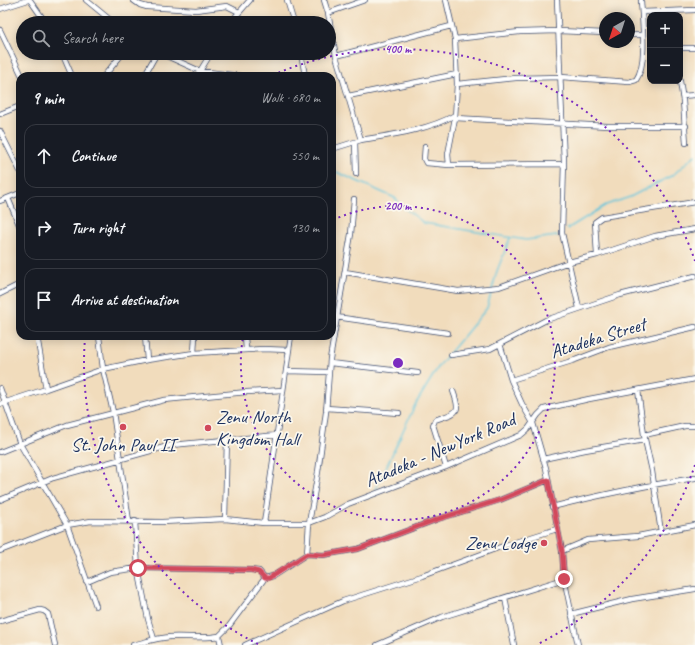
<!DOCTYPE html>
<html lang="en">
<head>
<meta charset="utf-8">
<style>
  body { margin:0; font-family:Caveat,sans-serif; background:#242831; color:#f1f3f6 }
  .controls { position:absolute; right:12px; top:12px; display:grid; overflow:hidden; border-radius:8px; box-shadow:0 2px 10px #0003 }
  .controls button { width:36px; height:36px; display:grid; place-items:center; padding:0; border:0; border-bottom:1px solid #363941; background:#171b24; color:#f1f3f6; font:20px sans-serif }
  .compass { position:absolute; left:599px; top:12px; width:36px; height:36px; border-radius:50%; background:#171b24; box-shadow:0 2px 10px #0003; rotate:219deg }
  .stop { position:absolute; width:12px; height:12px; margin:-9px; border:3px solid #d1495b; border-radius:50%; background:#fff }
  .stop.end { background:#d1495b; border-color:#fff; box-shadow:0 1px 4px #0008 }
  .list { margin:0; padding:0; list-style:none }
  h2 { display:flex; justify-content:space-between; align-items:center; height:52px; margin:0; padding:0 16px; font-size:17px }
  h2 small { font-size:13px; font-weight:400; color:#9ea1a6 }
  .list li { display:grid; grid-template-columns:26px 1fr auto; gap:12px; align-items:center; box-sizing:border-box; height:64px; margin:0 8px 8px; padding:0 8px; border:1px solid #363941; border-radius:12px }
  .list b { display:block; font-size:15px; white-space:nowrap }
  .list em { font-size:13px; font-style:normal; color:#9ea1a6 }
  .icon { flex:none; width:22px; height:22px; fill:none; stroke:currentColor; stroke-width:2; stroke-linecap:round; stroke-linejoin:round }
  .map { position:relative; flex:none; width:695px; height:645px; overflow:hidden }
  .search { position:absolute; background:#171b24; box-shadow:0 2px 10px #0003; left:16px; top:16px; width:320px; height:44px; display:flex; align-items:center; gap:10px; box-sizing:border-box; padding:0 14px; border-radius:22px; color:#9ea1a6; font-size:15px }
  .panel { position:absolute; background:#171b24; box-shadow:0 2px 10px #0003; left:16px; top:72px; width:320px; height:268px; border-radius:12px }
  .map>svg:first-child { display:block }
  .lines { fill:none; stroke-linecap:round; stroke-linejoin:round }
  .stream { stroke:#5ec4db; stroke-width:1.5 }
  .minor-casing { stroke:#3b496c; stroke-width:6 }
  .minor { stroke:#fff; stroke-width:4.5 }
  .route { stroke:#d1495b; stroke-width:5 }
  .ring { fill:none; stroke:#7b2cbf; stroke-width:2; stroke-dasharray:2 4 }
  .poi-dot { fill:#d1495b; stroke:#fbf7ec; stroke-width:1.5 }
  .labels { text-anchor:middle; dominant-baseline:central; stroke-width:3.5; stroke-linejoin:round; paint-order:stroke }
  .street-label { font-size:19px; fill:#1b2f5e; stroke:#fbf7ec }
  .poi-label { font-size:19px; fill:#1b2f5e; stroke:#fbf7ec; text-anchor:start }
  .centre { fill:#7b2cbf; stroke:#fbf7ec; stroke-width:2 }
  .ring-label { font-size:12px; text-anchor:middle; font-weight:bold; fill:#7b2cbf; stroke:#fbf7ec; stroke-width:3.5; stroke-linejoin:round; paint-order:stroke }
</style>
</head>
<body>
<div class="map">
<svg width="695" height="645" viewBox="0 0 695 645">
  <rect width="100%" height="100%" fill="#fbf7ec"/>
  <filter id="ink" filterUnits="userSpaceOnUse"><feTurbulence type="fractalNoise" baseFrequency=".025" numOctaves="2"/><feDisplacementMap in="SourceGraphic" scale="8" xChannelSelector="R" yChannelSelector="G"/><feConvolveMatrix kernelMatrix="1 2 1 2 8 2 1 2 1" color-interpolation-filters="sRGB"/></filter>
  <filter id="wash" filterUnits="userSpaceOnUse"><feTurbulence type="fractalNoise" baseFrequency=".012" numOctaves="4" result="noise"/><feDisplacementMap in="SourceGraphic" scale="16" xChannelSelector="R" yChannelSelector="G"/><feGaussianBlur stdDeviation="0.9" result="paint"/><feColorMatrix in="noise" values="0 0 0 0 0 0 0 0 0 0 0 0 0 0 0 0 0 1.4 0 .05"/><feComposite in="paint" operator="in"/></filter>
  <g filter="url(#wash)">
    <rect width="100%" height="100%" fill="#f1dcbc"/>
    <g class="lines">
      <!-- stream -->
      <path class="stream" d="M332 170 395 198 402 206 424 223 526 240 557 236
        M567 229 606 205 630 197 673 175 695 155
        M376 489 415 405 439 366 487 308 497 271 510 238"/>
    </g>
  </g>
  <g filter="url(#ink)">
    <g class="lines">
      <!-- minor casing -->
      <g class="minor-casing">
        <path id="minor" d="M30 0 46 23
          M86 0 114 23
          M133 0 140 5 147 7 196 10 227 6 239 12
          M287 0 294 23
          M324 0 328 13 336 56 361 140 332 149
          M446 0 455 39 457 84 455 118 448 154 449 165
          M557 0 564 162 562 233 579 308
          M0 9 28 0
          M642 12 695 10
          M328 13 365 0
          M230 23 250 0
          M0 30 22 76
          M629 35H643
          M455 39 520 32 559 31 605 33
          M680 48H695
          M62 53 72 76
          M160 53 200 71 241 76
          M301 53 305 76
          M336 56 451 26
          M104 76 123 53
          M144 76 157 53
          M197 76 211 53
          M680 81 683 101 686 143
          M457 84 516 78 561 77 629 82 636 80C648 63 642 21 641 0
          M348 96 457 74
          M682 96 695 95
          M0 114 20 106
          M455 118 608 126H686
          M0 131 20 171
          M361 140C391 135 429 130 455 115
          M355 142 356 174
          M425 146 424 159 426 163 449 165 564 164
          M8 198 20 227
          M0 201 20 193
          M597 255 595 222 602 217 695 202
          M345 272 458 291 499 287 569 262 597 255 655 236 695 229
          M0 294 20 284
          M336 317 448 333
          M37 336 46 389
          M99 336 103 369 113 412 129 521
          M145 336 147 360
          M245 336 246 350
          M500 344 511 380 522 404 533 423 546 468 562 551 564 578 578 645
          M194 353 195 336
          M451 355 490 349 546 320 620 295 695 276
          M330 363 418 373
          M286 371 329 372
          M511 380 575 360 609 347 695 327
          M0 388 20 444 67 525 96 606
          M638 390 644 435 652 471 661 532
          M0 404 46 389 103 369 147 360 194 353 264 349 289 350
          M326 408 399 413
          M644 435 685 426H695
          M0 452 67 425 164 400 247 392 283 390
          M543 459 585 450 645 440
          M446 467 433 425 435 420C456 412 462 415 453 391
          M0 500 53 478 172 445 277 435
          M552 507C600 495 647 485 695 478
          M225 519 227 439
          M135 521 138 568 148 619 154 639
          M264 523 291 336
          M0 551 67 525 91 521 162 522 225 519 264 523H309L325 517 348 504 446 467 521 435 528 429 538 415 544 409 589 399 695 379
          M562 551 588 540 638 536 695 525
          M307 554 323 555 358 549 438 519 500 500 548 480
          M87 582 110 572 138 568 251 570 259 571 265 578
          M505 598 514 645
          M571 614 632 599 695 589
          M0 621 40 610 44 611 48 614 55 645
          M133 645C145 642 157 638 170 637 186 636 203 639 219 636
          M221 645 219 636 229 626 265 578 273 576 307 554 309 523 318 472 326 412 330 359 351 234 354 199
          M245 645 343 601 422 576 506 545 557 529
          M377 645 442 617 564 579"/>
      </g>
      <!-- minor -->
      <use href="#minor" class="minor"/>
    </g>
  </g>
  <g class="lines" filter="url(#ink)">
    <!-- route -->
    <path class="route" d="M138 568 251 570 259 572 265 578H269L307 554 323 555 358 549 438 519 500 500 548 480 562 550 564 579"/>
  </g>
  <!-- distance rings -->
  <g class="ring">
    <path d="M333 220A157 157 0 1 1 243 337"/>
    <path d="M695 465A314 314 0 0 1 538 644M258 644A314 314 0 0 1 85 338M273 75A314 314 0 0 1 695 261"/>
  </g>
  <!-- markers -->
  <g class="poi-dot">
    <circle cx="123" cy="427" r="4"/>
    <circle cx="208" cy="428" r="4"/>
    <circle cx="544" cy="543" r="4"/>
  </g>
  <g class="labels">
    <!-- street labels -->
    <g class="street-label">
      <text transform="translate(598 338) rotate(-17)">Atadeka Street</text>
      <text transform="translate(440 450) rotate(-23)">Atadeka - NewYork Road</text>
    </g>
    <!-- poi labels -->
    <g class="poi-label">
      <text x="216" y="417">Zenu North<tspan x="216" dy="22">Kingdom Hall</tspan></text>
      <text x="123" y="445" text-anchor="middle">St. John Paul II</text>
      <text x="536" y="543" text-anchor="end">Zenu Lodge</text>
    </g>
  </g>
  <circle cx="398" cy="363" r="6" class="centre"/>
  <g class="ring-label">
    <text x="398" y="53">400 m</text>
    <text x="398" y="210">200 m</text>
  </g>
</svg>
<div class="controls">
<button>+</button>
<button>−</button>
</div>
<svg class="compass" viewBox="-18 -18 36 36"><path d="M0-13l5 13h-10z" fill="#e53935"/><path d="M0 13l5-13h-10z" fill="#9ea1a6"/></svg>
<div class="stop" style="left:138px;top:568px"></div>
<div class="stop end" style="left:564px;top:579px"></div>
<div class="search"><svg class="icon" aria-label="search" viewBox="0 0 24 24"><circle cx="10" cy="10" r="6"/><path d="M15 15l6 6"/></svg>Search here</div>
<section class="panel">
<h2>9 min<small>Walk · 680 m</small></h2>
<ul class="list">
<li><svg class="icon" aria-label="ahead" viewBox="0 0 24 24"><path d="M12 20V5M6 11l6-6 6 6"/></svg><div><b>Continue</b></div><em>550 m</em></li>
<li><svg class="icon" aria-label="right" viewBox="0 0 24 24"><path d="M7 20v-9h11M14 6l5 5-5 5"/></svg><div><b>Turn right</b></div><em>130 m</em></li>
<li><svg class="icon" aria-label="arrive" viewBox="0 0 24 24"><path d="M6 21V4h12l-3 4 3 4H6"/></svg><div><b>Arrive at destination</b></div></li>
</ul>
</section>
</div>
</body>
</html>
